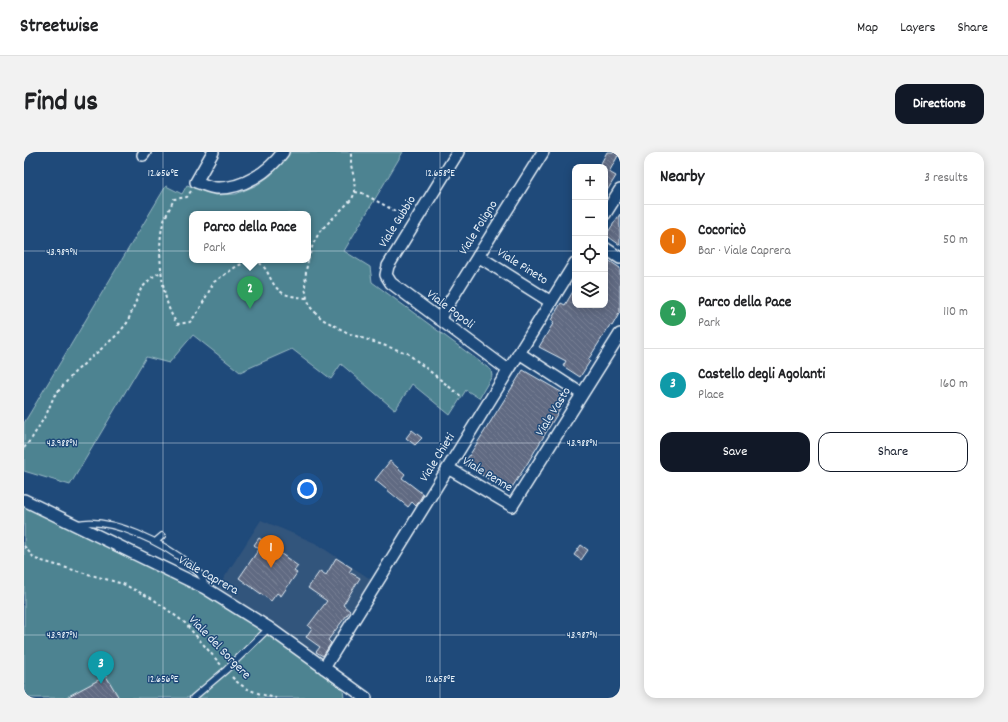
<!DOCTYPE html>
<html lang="en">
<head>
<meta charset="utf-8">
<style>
  body { margin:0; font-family:Dekko,sans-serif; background:#f2f2f2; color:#202124 }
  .controls { position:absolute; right:12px; top:12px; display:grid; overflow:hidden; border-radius:8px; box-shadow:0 2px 10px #0003 }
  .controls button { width:36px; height:36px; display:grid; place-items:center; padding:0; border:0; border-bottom:1px solid #e0e0e0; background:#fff; color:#202124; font:20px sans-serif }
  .you { position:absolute; left:283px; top:337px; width:14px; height:14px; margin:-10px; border:3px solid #fff; border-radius:50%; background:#1a73e8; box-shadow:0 0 0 6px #1a73e833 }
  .badge { display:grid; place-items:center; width:26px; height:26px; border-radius:50%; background:#111827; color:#fff; font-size:13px; font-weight:700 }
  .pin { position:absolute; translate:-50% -33px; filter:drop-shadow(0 1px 2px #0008) }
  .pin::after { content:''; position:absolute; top:21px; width:14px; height:12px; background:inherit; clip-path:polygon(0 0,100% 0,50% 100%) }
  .popup { position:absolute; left:165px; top:59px; width:122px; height:52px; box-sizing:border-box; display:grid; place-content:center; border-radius:8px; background:#fff; filter:drop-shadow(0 1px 3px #0005); font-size:13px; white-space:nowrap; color:#757577 }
  .popup b { font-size:15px; color:#202124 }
  .popup::after { content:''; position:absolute; left:50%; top:100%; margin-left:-8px; border:8px solid transparent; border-top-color:#fff }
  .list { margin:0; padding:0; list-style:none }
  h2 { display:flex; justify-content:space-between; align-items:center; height:52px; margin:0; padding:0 16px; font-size:17px }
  h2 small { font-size:13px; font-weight:400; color:#757577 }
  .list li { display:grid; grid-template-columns:26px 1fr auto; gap:12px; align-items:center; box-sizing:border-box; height:72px; padding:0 16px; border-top:1px solid #e0e0e0 }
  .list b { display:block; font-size:15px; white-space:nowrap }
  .list p { margin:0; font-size:13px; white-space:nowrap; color:#757577 }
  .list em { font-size:13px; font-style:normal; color:#757577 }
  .actions { display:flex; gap:8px; padding:12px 16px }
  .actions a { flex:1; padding:9px 0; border:1px solid #111827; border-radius:12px; text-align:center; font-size:14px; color:#111827 }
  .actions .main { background:#111827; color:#fff }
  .icon { flex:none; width:22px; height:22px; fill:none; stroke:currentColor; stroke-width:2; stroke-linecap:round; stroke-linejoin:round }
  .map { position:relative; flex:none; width:596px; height:546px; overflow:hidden; border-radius:12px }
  header { display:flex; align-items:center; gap:24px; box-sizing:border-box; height:56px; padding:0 20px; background:#fff; border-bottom:1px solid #e0e0e0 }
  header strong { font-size:19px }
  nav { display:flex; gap:22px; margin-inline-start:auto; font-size:14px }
  .intro { display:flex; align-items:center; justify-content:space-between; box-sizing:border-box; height:96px; padding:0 24px }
  h1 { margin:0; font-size:28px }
  .button { padding:10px 18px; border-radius:12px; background:#111827; color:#fff; font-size:14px; font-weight:700 }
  main { display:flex; gap:24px; padding:0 24px }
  aside { flex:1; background:#fff; border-radius:12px; box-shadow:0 2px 10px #0003 }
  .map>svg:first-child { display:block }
  .built { fill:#32547c }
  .park { fill:#4d8391; stroke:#9abac4; fill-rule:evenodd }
  .building { fill:url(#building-back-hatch); stroke:#e8f1f8 }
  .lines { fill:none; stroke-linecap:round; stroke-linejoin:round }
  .service-casing { stroke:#e8f1f8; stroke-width:8 }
  .minor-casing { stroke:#e8f1f8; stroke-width:14 }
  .path { stroke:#e8f1f8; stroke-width:2; stroke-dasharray:3 3; stroke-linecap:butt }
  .service { stroke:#1f4a7a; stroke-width:5.5 }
  .minor { stroke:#1f4a7a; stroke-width:11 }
  .ticks { fill:none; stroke:#e8f1f8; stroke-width:1; stroke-opacity:0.45 }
  .labels { text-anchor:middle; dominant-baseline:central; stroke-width:3; stroke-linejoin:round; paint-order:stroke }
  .street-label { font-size:13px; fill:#e8f1f8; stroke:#1f4a7a }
  .ticks-label { font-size:10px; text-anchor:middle; fill:#e8f1f8; stroke:#1f4a7a; stroke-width:3; stroke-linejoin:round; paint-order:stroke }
</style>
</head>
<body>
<header>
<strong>Streetwise</strong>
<nav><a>Map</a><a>Layers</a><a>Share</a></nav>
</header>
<div class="intro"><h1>Find us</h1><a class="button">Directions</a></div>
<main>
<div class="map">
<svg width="596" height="546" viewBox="0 0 596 546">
  <defs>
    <pattern id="building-back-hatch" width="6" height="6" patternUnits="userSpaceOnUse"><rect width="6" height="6" fill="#606a82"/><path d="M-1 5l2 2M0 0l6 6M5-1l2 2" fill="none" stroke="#778094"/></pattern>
  </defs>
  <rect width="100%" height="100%" fill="#1f4a7a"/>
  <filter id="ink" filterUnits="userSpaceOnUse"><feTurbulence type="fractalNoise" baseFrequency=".025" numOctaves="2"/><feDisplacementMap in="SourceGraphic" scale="8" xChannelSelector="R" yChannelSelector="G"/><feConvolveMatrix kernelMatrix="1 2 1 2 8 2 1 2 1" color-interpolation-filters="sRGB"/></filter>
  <g filter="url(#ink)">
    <!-- built -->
    <path class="built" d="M237 368 291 391 348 428 301 510 193 437Z"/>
    <!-- park -->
    <path class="park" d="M265 0H379L320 99 346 115 348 130 467 218 468 224 455 246 442 238 426 263 388 232 371 258 317 212 307 227 268 197 216 220 169 183 145 211 122 205 46 333 0 319V271L142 34 158 42 163 33 192 43 212 42 233 33 247 23ZM168 62H284V108H168Z
      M0 354 204 454 234 473 319 538 320 546H0Z"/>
    <!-- building -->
    <path class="building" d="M583 0H596L585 20 592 24 581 42V15H575Z
      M596 62V93L582 83Z
      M581 106 596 116V160L588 174 586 173 564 208 566 209 556 225 539 214 542 209 515 195 530 170 527 168 537 151 541 153 551 136V153H581Z
      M499 218 544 244 503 312 485 340 440 312Z
      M388 278 398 286 391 293 382 286Z
      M366 309 381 322 378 326 399 342 392 354 388 350 384 355 351 328Z
      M235 386 274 414 270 419 273 421 257 444 253 441 247 449 215 426 235 397 230 393Z
      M557 393 564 398 557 408 550 403Z
      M312 406 328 416 325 420 336 426 319 453 326 459 304 488 307 491 299 504 292 500 296 495 282 485 288 476 284 474 303 449 284 436 296 419 302 423Z
      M82 524 95 546H41Z"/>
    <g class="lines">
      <!-- service casing -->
      <g class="service-casing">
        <path id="service" d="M53 372C87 364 141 392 166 413 169 417 175 420 177 424 180 427 180 432 181 435
          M131 390 138 384
          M169 546 202 518 245 476"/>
      </g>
      <!-- minor casing -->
      <g class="minor-casing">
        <path id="minor" d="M189 0 172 30C179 32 186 36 193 36 218 37 245 20 259 0
          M434 0 364 114 362 123 367 131 484 218
          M119 3 121 0
          M581 62 596 38
          M581 96 596 106
          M454 104 527 150
          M415 167 519 0
          M495 201 558 242
          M424 316 488 354 596 182
          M0 348 181 436 245 476 342 546
          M300 516 551 111"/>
      </g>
      <!-- path -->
      <path class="path" d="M167 39 163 45 150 47C146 56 140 66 138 76 133 98 138 156 154 172L166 170 174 160 190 130 213 114 228 108
        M331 40 338 41 382 65
        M230 108C246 114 244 130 256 139 263 145 275 145 283 146
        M284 108 282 119 281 135 283 146 287 156 298 167 326 182 383 201 438 245
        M284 108 289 92 296 79 328 47 331 40 330 26 327 13V0
        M0 296 8 286 23 261 30 244 51 220 94 182 103 171 117 137 127 126 138 119
        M0 394 11 407 99 432 129 447 161 471 197 513
        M208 525C220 538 235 542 252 546"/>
      <!-- service -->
      <use href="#service" class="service"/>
      <!-- minor -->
      <use href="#minor" class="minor"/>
    </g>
  </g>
  <!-- ticks -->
  <path class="ticks" d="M139 0V546M416 0V546M0 99H551M581 99H596M0 291H596M0 483H596"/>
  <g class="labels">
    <!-- street labels -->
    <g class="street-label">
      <text transform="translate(374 70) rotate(-58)">Viale Gubbio</text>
      <text transform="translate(455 76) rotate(-58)">Viale Foligno</text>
      <text transform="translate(498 115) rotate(32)">Viale Pineto</text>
      <text transform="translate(426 158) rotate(37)">Viale Popoli</text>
      <text transform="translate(530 260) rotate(-58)">Viale Vasto</text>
      <text transform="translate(414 306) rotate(-58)">Viale Chieti</text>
      <text transform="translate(463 323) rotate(31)">Viale Penne</text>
      <text transform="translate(184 424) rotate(29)">Viale Caprera</text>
      <text transform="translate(195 496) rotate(46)">Viale del Sorgere</text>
    </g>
  </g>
  <g class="ticks-label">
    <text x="139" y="24">12.656°E</text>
    <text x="416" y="24">12.658°E</text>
    <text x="38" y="103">43.989°N</text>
    <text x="38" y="294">43.988°N</text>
    <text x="558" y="294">43.988°N</text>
    <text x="38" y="486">43.987°N</text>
    <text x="558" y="486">43.987°N</text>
    <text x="139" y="530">12.656°E</text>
    <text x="416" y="530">12.658°E</text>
  </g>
</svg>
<div class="controls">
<button>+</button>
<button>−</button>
<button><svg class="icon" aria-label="locate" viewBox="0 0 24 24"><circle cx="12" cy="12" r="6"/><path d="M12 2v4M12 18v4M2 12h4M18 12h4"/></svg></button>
<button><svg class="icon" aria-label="layers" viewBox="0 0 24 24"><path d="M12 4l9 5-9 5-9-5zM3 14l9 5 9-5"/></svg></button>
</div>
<div class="you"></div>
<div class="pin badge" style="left:247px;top:416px;background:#e8710a">1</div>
<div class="pin badge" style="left:226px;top:157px;background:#2e9e5b">2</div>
<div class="popup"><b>Parco della Pace</b>Park</div>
<div class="pin badge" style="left:77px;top:532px;background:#0f9aa8">3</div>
</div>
<aside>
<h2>Nearby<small>3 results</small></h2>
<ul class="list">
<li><span class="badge" style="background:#e8710a">1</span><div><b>Cocoricò</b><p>Bar · Viale Caprera</p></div><em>50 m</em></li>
<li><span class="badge" style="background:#2e9e5b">2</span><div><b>Parco della Pace</b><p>Park</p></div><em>110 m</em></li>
<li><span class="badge" style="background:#0f9aa8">3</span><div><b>Castello degli Agolanti</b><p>Place</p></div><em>160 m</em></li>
</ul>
<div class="actions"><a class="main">Save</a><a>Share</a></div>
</aside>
</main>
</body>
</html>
